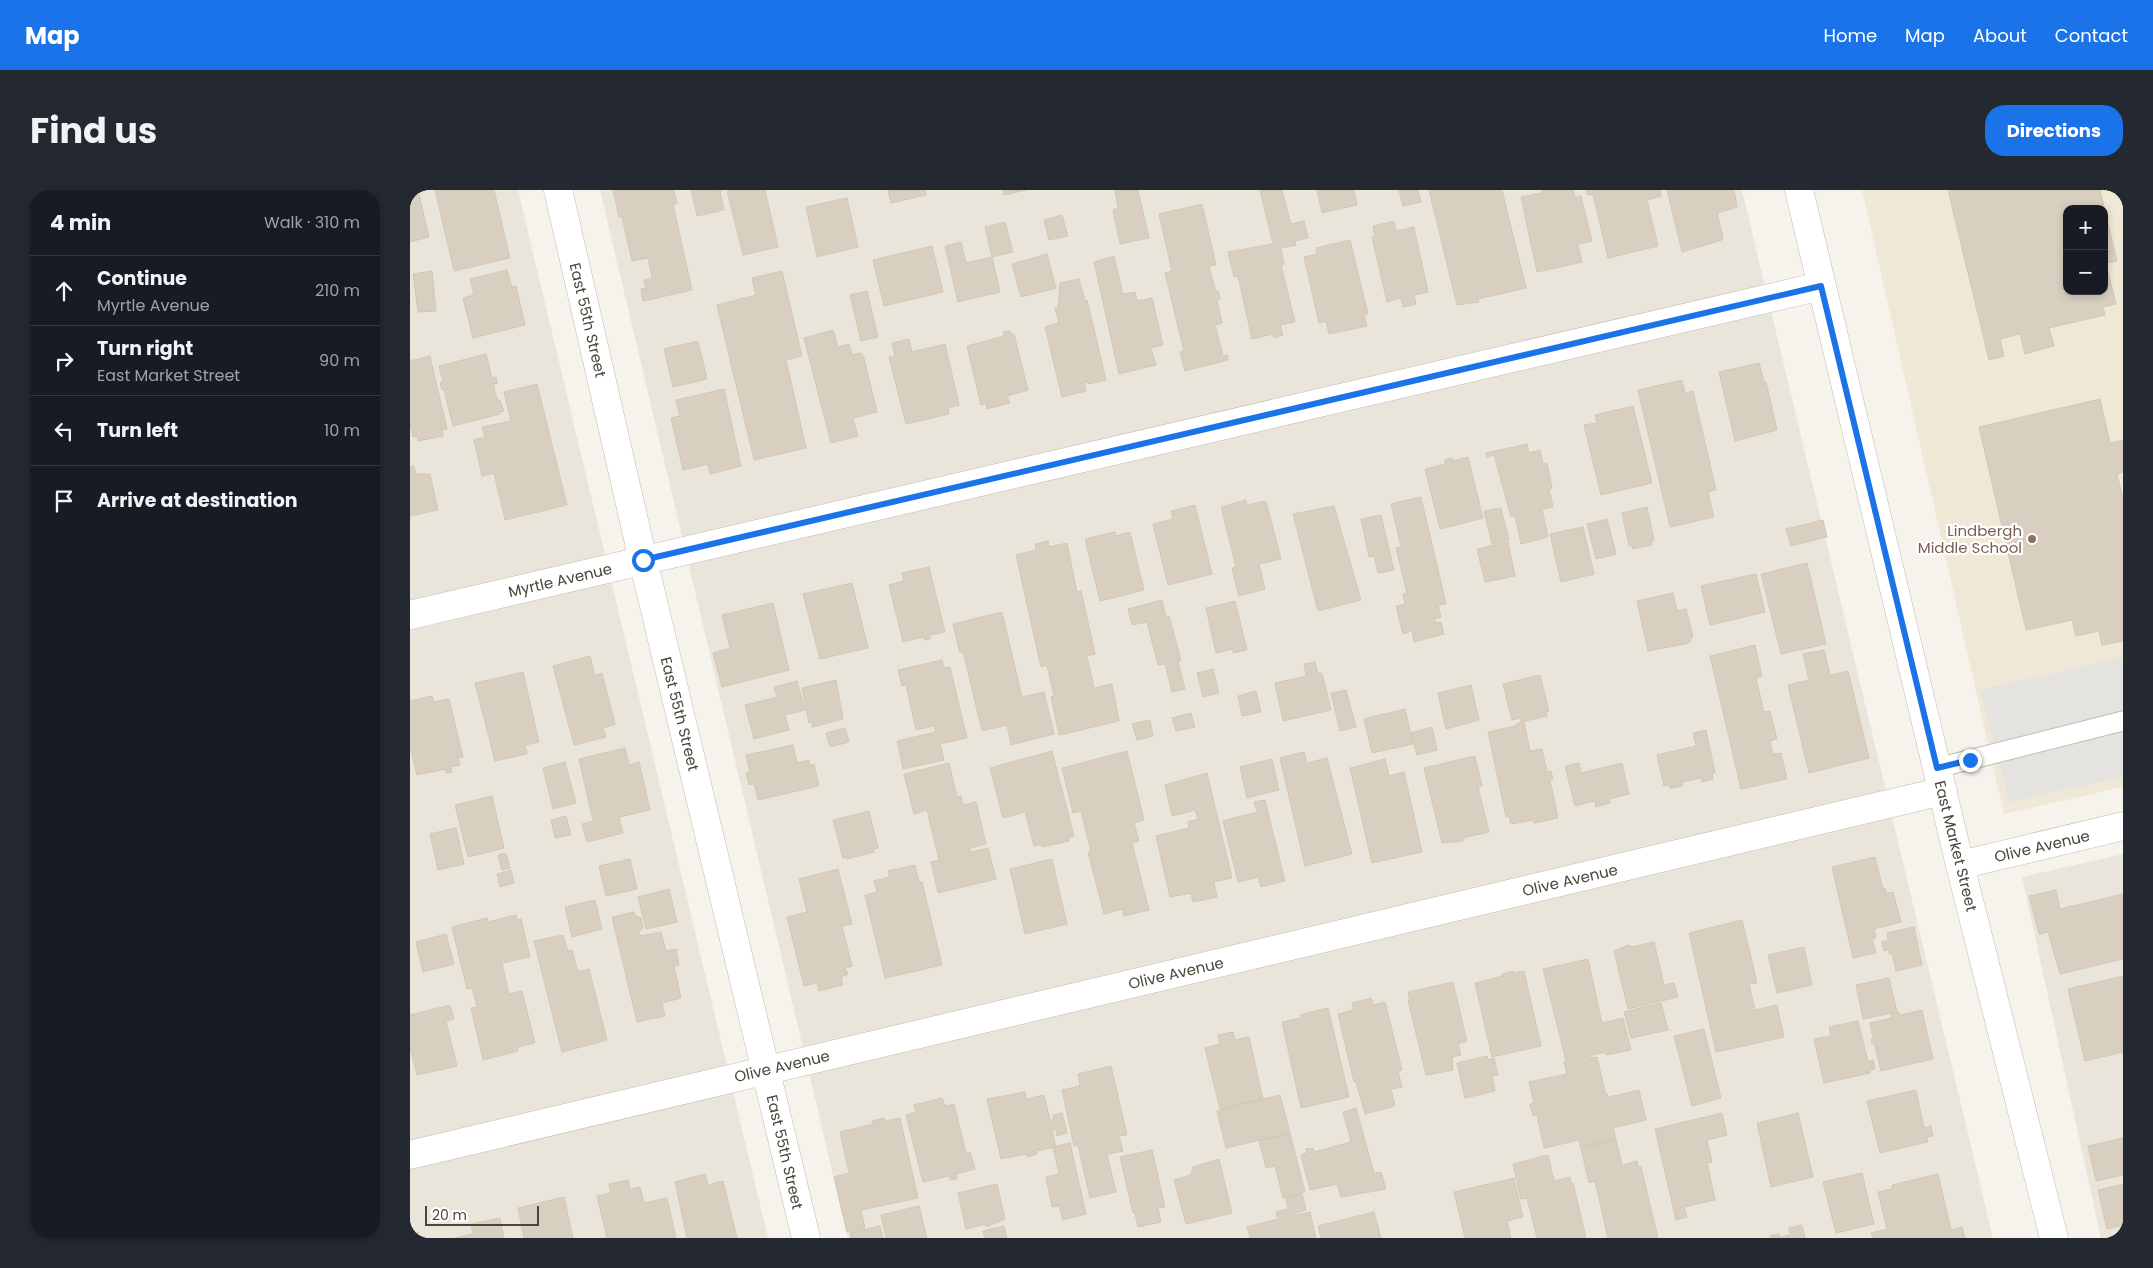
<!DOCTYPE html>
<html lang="en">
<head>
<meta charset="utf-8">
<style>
  body { margin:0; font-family:Poppins,sans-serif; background:#242831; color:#f1f3f6 }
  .controls { position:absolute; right:15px; top:15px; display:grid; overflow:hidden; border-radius:10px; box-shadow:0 2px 8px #0003 }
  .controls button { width:45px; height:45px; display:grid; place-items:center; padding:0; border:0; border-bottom:1px solid #363941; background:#171b24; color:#f1f3f6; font:25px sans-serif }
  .scale { position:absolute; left:15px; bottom:12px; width:114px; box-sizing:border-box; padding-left:5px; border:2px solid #4b4439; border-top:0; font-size:14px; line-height:18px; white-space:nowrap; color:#4b4439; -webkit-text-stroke:4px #fff; paint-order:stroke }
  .stop { position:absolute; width:15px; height:15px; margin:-11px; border:4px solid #1a73e8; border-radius:50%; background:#fff }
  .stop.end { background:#1a73e8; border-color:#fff; box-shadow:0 1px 5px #0008 }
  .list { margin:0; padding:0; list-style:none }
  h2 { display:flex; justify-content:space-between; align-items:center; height:65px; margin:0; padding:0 20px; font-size:21px }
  h2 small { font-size:16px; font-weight:400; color:#9ea1a6 }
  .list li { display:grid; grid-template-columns:32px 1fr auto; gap:15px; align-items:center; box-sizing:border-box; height:70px; padding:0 20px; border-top:1px solid #363941 }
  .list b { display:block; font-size:19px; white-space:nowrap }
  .list p { margin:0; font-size:16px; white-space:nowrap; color:#9ea1a6 }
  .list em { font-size:16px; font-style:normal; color:#9ea1a6 }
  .icon { flex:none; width:28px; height:28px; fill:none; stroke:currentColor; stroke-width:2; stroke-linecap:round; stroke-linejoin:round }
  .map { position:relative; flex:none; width:1713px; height:1048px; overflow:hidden; border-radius:20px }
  header { display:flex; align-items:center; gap:30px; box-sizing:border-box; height:70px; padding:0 25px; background:#1a73e8; color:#fff }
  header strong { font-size:24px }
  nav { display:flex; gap:28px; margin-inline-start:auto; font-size:18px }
  .intro { display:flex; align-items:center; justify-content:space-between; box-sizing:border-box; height:120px; padding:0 30px }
  h1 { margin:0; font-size:35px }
  .button { padding:12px 22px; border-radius:20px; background:#1a73e8; color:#fff; font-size:18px; font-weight:700 }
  main { display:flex; gap:30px; padding:0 30px }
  aside { flex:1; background:#171b24; border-radius:20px; box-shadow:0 2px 8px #0003 }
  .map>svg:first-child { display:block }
  .residential { fill:#eae5da }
  .education { fill:#efe8d6; fill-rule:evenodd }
  .parking { fill:#e5e3e0 }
  .building { fill:#d8cfc1; stroke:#d3c7b4 }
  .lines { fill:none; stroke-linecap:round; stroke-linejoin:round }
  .service-casing { stroke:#c2bbae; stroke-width:21 }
  .minor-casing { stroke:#c2bbae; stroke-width:29 }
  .tertiary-casing { stroke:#c2bbae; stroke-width:29 }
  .service { stroke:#fff; stroke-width:19 }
  .minor { stroke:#fff; stroke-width:28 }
  .tertiary { stroke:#fff; stroke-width:28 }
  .route { stroke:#1a73e8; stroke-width:6 }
  .education-dot { fill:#8d6e63; stroke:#fff; stroke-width:2 }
  .labels { text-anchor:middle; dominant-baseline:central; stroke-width:4.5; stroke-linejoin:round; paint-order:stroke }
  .street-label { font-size:15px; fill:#4b4439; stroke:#fff }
  .education-label { font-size:15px; fill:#785e54; stroke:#fff; text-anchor:end }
</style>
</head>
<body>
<header>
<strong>Map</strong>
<nav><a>Home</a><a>Map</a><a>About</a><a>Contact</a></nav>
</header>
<div class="intro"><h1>Find us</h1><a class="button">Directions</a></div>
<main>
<aside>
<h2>4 min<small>Walk · 310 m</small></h2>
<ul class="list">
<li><svg class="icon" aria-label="ahead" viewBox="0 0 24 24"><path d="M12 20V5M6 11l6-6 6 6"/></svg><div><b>Continue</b><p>Myrtle Avenue</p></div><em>210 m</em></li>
<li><svg class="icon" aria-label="right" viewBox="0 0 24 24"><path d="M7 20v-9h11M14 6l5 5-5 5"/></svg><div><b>Turn right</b><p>East Market Street</p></div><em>90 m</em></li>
<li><svg class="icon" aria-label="left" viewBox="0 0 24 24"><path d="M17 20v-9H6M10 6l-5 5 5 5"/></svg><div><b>Turn left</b></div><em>10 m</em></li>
<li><svg class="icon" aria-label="arrive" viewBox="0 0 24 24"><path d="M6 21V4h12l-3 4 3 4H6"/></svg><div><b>Arrive at destination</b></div></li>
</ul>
</aside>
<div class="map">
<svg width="1713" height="1048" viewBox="0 0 1713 1048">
  <rect width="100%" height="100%" fill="#f6f3ec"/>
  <!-- residential -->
  <path class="residential" d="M0 0H108L358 1048H0Z
    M190 0H1332L1583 1048H438Z
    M1713 664V1048H1691L1612 687Z"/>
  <!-- education -->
  <path class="education" d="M1452 0H1713V597L1594 624ZM1657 19H1694V101H1657Z"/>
  <!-- parking -->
  <path class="parking" d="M1713 467V587L1599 612 1570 500Z"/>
  <!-- building -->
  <path class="building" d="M0 0H8L19 47 0 52Z
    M25 0H84L100 68 44 81Z
    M203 0H264L267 14H263L282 100 233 111 231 99 236 98 234 90 242 88 238 68 222 71 212 27H209Z
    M281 0H314L310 1 314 20 287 26Z
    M323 0H355L368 57 333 65 317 1Z
    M478 0H515L516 5 481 13Z
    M593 0H616L594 5Z
    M711 0H728L739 48 710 54 703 20 708 18 705 1Z
    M850 0H872L881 34 894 31 898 48 885 51 886 55 871 58 874 74 871 75 885 132 870 135 873 145 864 148 863 144 842 149 828 86 824 87 818 62 863 54Z
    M907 0H944L947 15 912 23Z
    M989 0H1008L1011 12 993 16Z
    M1019 0H1092L1116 98 1068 109 1069 112 1047 115Z
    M1132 0H1163L1165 8 1171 6 1182 51 1168 54 1172 72 1127 82 1111 7 1132 3Z
    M1176 0H1250L1251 6 1237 10 1248 56 1198 68 1183 4 1178 5Z
    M1257 0H1324L1327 17 1307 23 1313 47 1312 50 1272 62Z
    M1538 0H1690L1707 71 1694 74V19H1657V101H1694V82H1698L1706 114 1693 117 1695 125 1639 138 1644 156 1615 164 1610 144 1590 149 1594 166 1579 170Z
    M437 8 448 57 407 67 396 17Z
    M792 14 806 75 799 76 806 102 808 101 810 109 807 110 812 133 805 135 813 166 817 165 818 170 775 181 770 162 774 161 755 83 762 81 749 24Z
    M652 25 658 46 639 50 634 30Z
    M984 31 986 41 1004 37 1018 102 1004 105 1006 114 993 117 991 108 977 112 962 47H965L963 36Z
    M595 32 603 62 582 67 575 37Z
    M940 50 958 124H954L957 136 919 144 916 131 909 133 894 67 907 64 906 58Z
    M551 52 556 73 582 67 590 102 548 112 535 56Z
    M522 56 533 102 474 116 463 70Z
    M637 64 646 98 611 107 602 74Z
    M704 66 713 104 725 102 727 111 742 108 753 155 741 158 746 175 709 184 684 72Z
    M97 80 102 97 106 96 115 135 63 148 53 108 64 105 60 89Z
    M22 81 26 121 8 122 3 84Z
    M372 81 392 166 376 170 396 258 344 270 307 115 346 105 342 88Z
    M669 89 675 111 677 110 696 190 679 194 678 192 674 193 676 201 652 207 635 137 649 133 645 118H648L650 93Z
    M457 101 468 147 451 151 440 105Z
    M423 140 428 157 439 154 442 165 451 163 454 168 467 222 443 228 448 246 421 253 394 148Z
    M600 141 601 144H604L618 200 597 206 600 213 577 219 576 213 571 215 557 156 594 146 593 142Z
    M499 149 502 162 535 154 549 215 538 218 539 224 496 234 479 167 485 166 482 153Z
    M288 151 297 189 263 197 254 159Z
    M76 164 82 188 86 187 87 194H83L87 210H90L94 221 89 222 90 224 43 236 34 200H32L30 193 33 192 29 176Z
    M20 166 37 239 32 240 33 246 8 251 7 246 3 247 0 234V171Z
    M1349 173 1354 192H1356L1367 240 1325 251 1309 182Z
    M1272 190 1275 203 1283 201 1306 300 1298 302 1304 327 1260 337 1228 200Z
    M127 194 157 315 95 330 84 283 72 286 64 250 75 247 72 237 101 231 94 202Z
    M314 199 331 276 300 284 298 274 273 280 261 228 270 226 266 210Z
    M1690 209 1700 253 1713 250V282L1707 284 1713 308V451L1692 455 1689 441 1666 446 1662 430 1616 440 1569 237Z
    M1223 216 1242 293 1191 305 1174 235 1187 233 1185 225Z
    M1117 254 1119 263 1130 260 1133 274 1137 273 1142 298 1139 299 1143 317 1132 319 1138 347 1111 354 1105 326 1101 327 1084 265 1077 267 1076 263Z
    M1058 267 1073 328 1030 339 1015 279 1035 274V270L1042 268 1043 271Z
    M4 276 6 284H20L28 320 0 326V277Z
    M1011 307 1036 414 1028 415 1031 427 1024 429 1026 433 1031 432 1034 444 1004 452 1002 441 993 444 986 416 995 414 993 404 997 403 986 358 991 357 981 314Z
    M836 310 837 315 856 311 871 369 849 374 855 399 829 406 822 378 826 377 811 317Z
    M785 315 802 384 758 395 743 334 763 329 761 321Z
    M924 316 951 410 908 421 883 324Z
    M1237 317 1244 350 1241 351 1242 355 1223 359 1222 355 1219 356 1212 323Z
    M1091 318 1099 350 1082 354 1074 321Z
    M971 325 984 380 968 383 964 366 959 367 951 329Z
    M1197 329 1206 364 1186 369 1177 334Z
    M1413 330 1417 347 1381 356 1376 339Z
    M1173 337 1184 384 1151 392 1140 344Z
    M705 342 706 346 720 342 734 400 690 411 675 349Z
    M638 351 639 357 657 353 667 402 671 401 685 464 677 466 684 498 702 494 709 531 649 545 641 507 644 506 637 475 631 477 606 365 626 360 625 354Z
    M1098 352 1105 386 1075 392 1067 359Z
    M1397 373 1416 454 1371 464 1351 384Z
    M519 377 535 442 520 445V449L515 450 514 447 493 452 479 395 494 391 492 383Z
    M1346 384 1355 422 1300 435 1291 396Z
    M442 393 458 458 410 469 393 404Z
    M1263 403 1267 421 1276 419 1283 446 1279 453 1238 461 1227 411Z
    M752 410 756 427 759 426 771 470 768 471 775 499 762 502 755 474 748 475 737 432 722 435 718 419Z
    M825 411 837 460 823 463V459L806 463 796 418Z
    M363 413 379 480 312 497 303 463 320 458 312 425Z
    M592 422 612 507 634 502 644 544 601 555 597 535 572 541 553 461 550 463 543 434Z
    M1345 455 1352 486 1346 488 1354 522 1360 521 1367 549 1360 551 1363 564 1371 563 1377 589 1331 599 1300 466Z
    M1414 460 1420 485 1438 481 1459 568 1399 583 1378 495 1399 490 1393 464Z
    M180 466 185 486 192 483 205 534 193 538 196 547 164 555 143 476Z
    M532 470 534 478 540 477 557 548 530 554 534 570 493 579 487 551 526 542 524 536 506 540 496 495 492 496 488 480Z
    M905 472 908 484 912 483 921 520 873 531 865 493 896 486 894 474Z
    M803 479 809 503 793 507 787 483Z
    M113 482 129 552 115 555 117 564 85 571 65 493Z
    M1130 485 1139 521 1136 522 1137 526 1111 532 1110 528 1102 530 1093 494Z
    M426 490 433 529 402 537V532L399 533 392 498Z
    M387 491 395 520 375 525 379 540 344 549 335 515 367 507 364 497Z
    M1061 495 1069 530 1036 539 1028 503Z
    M936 500 946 537 930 541 921 503Z
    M846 501 851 522 832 526 828 506Z
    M22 506 24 512 39 509 53 567 48 568 50 575 41 577 42 582 36 583 35 579 7 585 0 557V511Z
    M995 519 1003 554 962 563 954 529Z
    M781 523 785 537 766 541 762 528Z
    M740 530 743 546 727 550 722 534Z
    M1114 532 1120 561 1132 559 1137 582 1141 581 1143 589 1140 590 1148 628 1124 633 1123 630 1101 634 1099 626 1096 627 1078 542 1106 536V534Z
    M1022 537 1027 560 1007 565 1001 543Z
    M435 538 439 552 420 557 416 543Z
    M1296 540 1305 583 1302 584 1303 589 1292 592 1291 588 1272 592 1273 596 1260 598 1259 594 1254 596 1247 565 1286 556 1283 543Z
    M383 555 387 573 399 570 400 575 404 574 409 596 348 610 344 594 339 595 336 583 340 582 336 565Z
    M215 558 219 575 229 572 240 620 209 627 213 643 177 652 172 634 183 631 169 569Z
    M642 561 664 646 658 648 659 651 632 657 631 654 624 656 615 622 593 628 580 578Z
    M717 561 734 630 724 633 729 651 722 653 739 720 714 726 713 719 694 724 678 662H681L671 621 663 623 652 578Z
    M894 562 897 573 917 568 942 664 895 676 870 568Z
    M1065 566 1072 596 1068 597 1079 642 1052 648 1053 651 1032 653 1014 578Z
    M862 569 869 600 837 608 830 577Z
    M975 569 979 586 994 582 1012 662 962 673 940 578Z
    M155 572 166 613 143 619 133 578Z
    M539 573 547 607 551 606 553 615 566 612 576 654 560 658 561 662 578 658 586 689 528 703 521 672 529 670 517 620 504 624 494 584Z
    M1169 573 1171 583 1212 573 1219 604 1199 609 1200 613 1186 617 1185 611 1165 616 1155 576Z
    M797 583 822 688 804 692 807 707 783 712 781 703 760 707 746 646 779 638 778 632 788 629 785 620 762 626 755 595Z
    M82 606 94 658 58 667 45 615Z
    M855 610 875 691 851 697 848 687 828 692 813 631 847 622 844 612Z
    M459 621 468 658 463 659 464 662 437 669 436 667 433 668 423 630Z
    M156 626 161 645 145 648 141 630Z
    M46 638 54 674 28 680 20 644Z
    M96 663 100 678 92 680 88 665Z
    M1465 667 1473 699 1475 698 1476 703 1483 702 1491 732 1464 739 1466 748 1462 749 1466 763 1443 768 1422 677Z
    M220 669 227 699 196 706 189 676Z
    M642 669 657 734 615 744 600 679Z
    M505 675 509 692H512L532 775 475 788 455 705 467 702 464 691 479 687 478 681Z
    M428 679 442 734 432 736 442 776 435 778 438 784 431 787 433 795 409 801 407 793 394 796 377 727 397 722 389 689Z
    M101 680 104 693 90 697 87 684Z
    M259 699 267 732 236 739 228 707Z
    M1646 700 1650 719 1713 704V769L1650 784 1638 742 1629 744 1619 706Z
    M185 710 192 739 162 747 155 717Z
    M224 722 225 725 231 728 233 738 229 742 230 746 251 742 256 761 266 759 269 775 264 776 271 808 252 813 255 826 227 832 202 727Z
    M106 725 107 730 111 729 120 767 92 773 99 804 112 801 125 853 107 857 108 861 73 870 61 818 67 817 62 798 57 799 42 737 77 728 78 732Z
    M1332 730 1347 793 1339 794 1345 820 1367 815 1374 847 1306 862 1279 743Z
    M1504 737 1512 775 1486 781 1482 763 1479 764V760L1474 761 1472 752 1478 750 1477 743Z
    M36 744 44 774 13 782 6 752Z
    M153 745 158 761 162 760 168 782 179 779 197 850 152 862 124 751Z
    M1244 752 1254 795 1264 793 1268 807 1218 819 1204 761 1218 755 1222 757Z
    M1394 757 1402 795 1367 803 1358 765Z
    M1178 769 1192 833 1213 828 1221 860 1196 865 1195 862 1179 866 1180 868 1187 867 1195 902 1199 907 1229 900 1236 930 1203 938 1206 949 1170 957 1169 950 1134 958 1127 925 1123 926 1120 914 1124 913 1119 892 1157 884 1154 872 1156 871 1133 779Z
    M1103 781 1104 783 1114 781 1131 856 1082 867 1065 793 1093 786 1092 784Z
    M1713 786V862L1675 871 1658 799Z
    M1479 788 1487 822 1453 829 1446 795Z
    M1043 792 1057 851 1048 854 1051 865 1042 867 1043 880 1016 885 998 810 1000 809 998 802Z
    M961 808 963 815 975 812 992 880 988 881 992 897 981 899 985 916 955 924 946 892H944L928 824 943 820 942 813Z
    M1251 813 1258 840 1221 848 1214 822Z
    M40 815 44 829 36 831 47 876 7 885 0 857V825Z
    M918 818 939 907 891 918 872 832 891 828 890 825Z
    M1512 820 1523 869 1471 881 1464 853 1462 854 1461 849 1463 848 1460 833 1482 828 1481 824 1489 822 1490 825Z
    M1448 831 1458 872 1463 870 1465 879 1460 880V883L1414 893 1404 849 1421 846 1419 837Z
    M1294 839 1311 908 1282 916 1264 846Z
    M823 842 825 850 839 847 853 909 810 919 795 858 810 854 808 845Z
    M1077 866 1078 870 1084 868 1088 885 1082 886 1085 901 1055 908 1047 873Z
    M701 876 717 945 709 946 713 961 697 964 706 1002 680 1008 668 955 664 956 652 900 670 896 668 884Z
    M1506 900 1514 938 1521 936 1523 946 1517 947 1518 952 1470 963 1457 911Z
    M615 902 616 909 634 905 640 930 644 929 643 925 652 923 657 943 647 946 646 939 642 940 646 957 626 961 627 964 617 967V964L591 969 577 909Z
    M870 905 880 943 816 958 807 921Z
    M532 908 535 916 544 914 556 963 560 962 565 979 546 984 547 989 540 990 539 986 513 992 496 925 506 922 504 915Z
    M946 918 964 983 971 982 976 999 931 1007 927 994 900 1000 891 965 897 963 896 959 903 958 904 962 941 952 933 922Z
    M1312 923 1317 945 1297 950 1302 972 1297 973 1305 1010 1274 1017 1277 1027 1266 1030 1245 939Z
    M1388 923 1403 987 1361 997 1347 933Z
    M474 928 475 931 490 928 508 1008 451 1020 455 1038 437 1042 424 987 439 983 430 942 463 934 462 931Z
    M880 943 895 1002 873 1008 865 976 856 978 849 950Z
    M1713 948V985L1686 991 1678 956Z
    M1206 950 1212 975 1227 971 1228 977H1231L1248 1048H1198L1185 991 1179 993 1171 958Z
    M660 953 676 1024 653 1030 649 1016 642 1017 636 987 649 984 643 957Z
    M742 960 755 1017 748 1018 751 1032 728 1037 725 1023H723L710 967Z
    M1138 965 1144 991 1160 987 1161 993H1163L1176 1048H1127L1117 1008 1111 1009 1103 974Z
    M809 969 822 1023 776 1034 764 990 781 985 783 977Z
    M1452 983 1464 1034 1426 1043 1413 992Z
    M295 984 298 995 313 991 327 1048H277L265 992Z
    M1528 984 1541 1040 1552 1037 1555 1048H1463L1461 1043 1477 1039 1468 1002 1482 999V995Z
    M1104 988 1113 1027 1097 1031 1101 1048H1055L1044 1002Z
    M218 990 220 999 230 997 234 1013 257 1008 266 1048H197L187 1006 201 1003 199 994Z
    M587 994 595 1029 576 1037V1034L556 1039 548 1003Z
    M1713 994V1035L1697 1039 1688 1000Z
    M892 1004 896 1020 882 1024V1026L900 1022 906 1048H840L837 1037 868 1029 866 1022 878 1019 876 1007Z
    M154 1007 163 1048H114L108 1018Z
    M509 1016 517 1048H476L471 1025Z
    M964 1022 971 1048H911L908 1036Z
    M90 1028 94 1048H45L63 1044 61 1034Z
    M1392 1035 1395 1048H1361L1360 1046 1369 1044 1370 1047 1380 1045 1379 1038Z
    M470 1036 473 1048H441L440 1043Z
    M594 1036 597 1048H575L573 1041Z
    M8 1042 9 1048H0V1044Z"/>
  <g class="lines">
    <!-- service casing -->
    <g class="service-casing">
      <path id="service" d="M1527 578 1713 531"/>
    </g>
    <!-- minor casing -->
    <g class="minor-casing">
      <path id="minor" d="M148 0 233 370 396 1048
        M0 425 1411 96
        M1550 675 1713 636
        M0 965 1533 601"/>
    </g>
    <!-- tertiary casing -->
    <g class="tertiary-casing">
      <path id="tertiary" d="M1389 0 1550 675 1644 1048"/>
    </g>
    <!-- service -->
    <use href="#service" class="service"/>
    <!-- minor -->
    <use href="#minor" class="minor"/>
    <!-- tertiary -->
    <use href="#tertiary" class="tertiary"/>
  </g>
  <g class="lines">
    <!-- route -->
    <path class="route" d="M233 370 1411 96 1527 578 1560 570"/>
  </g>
  <!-- markers -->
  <circle class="education-dot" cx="1622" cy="349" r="5"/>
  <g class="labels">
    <!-- street labels -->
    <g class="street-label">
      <text transform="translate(178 130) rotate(77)">East 55th Street</text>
      <text transform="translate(150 390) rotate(-13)">Myrtle Avenue</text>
      <text transform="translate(270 524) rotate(76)">East 55th Street</text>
      <text transform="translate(1546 656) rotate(76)">East Market Street</text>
      <text transform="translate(1632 656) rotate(-13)">Olive Avenue</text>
      <text transform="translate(1160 690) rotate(-13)">Olive Avenue</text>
      <text transform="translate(766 783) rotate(-13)">Olive Avenue</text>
      <text transform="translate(372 876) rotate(-13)">Olive Avenue</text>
      <text transform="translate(375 962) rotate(77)">East 55th Street</text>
    </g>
    <!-- education labels -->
    <g class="education-label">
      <text x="1612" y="340">Lindbergh<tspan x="1612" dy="17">Middle School</tspan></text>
    </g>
  </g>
</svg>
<div class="controls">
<button>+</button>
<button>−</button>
</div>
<div class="scale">20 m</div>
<div class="stop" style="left:233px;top:370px"></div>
<div class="stop end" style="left:1560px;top:570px"></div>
</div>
</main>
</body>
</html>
